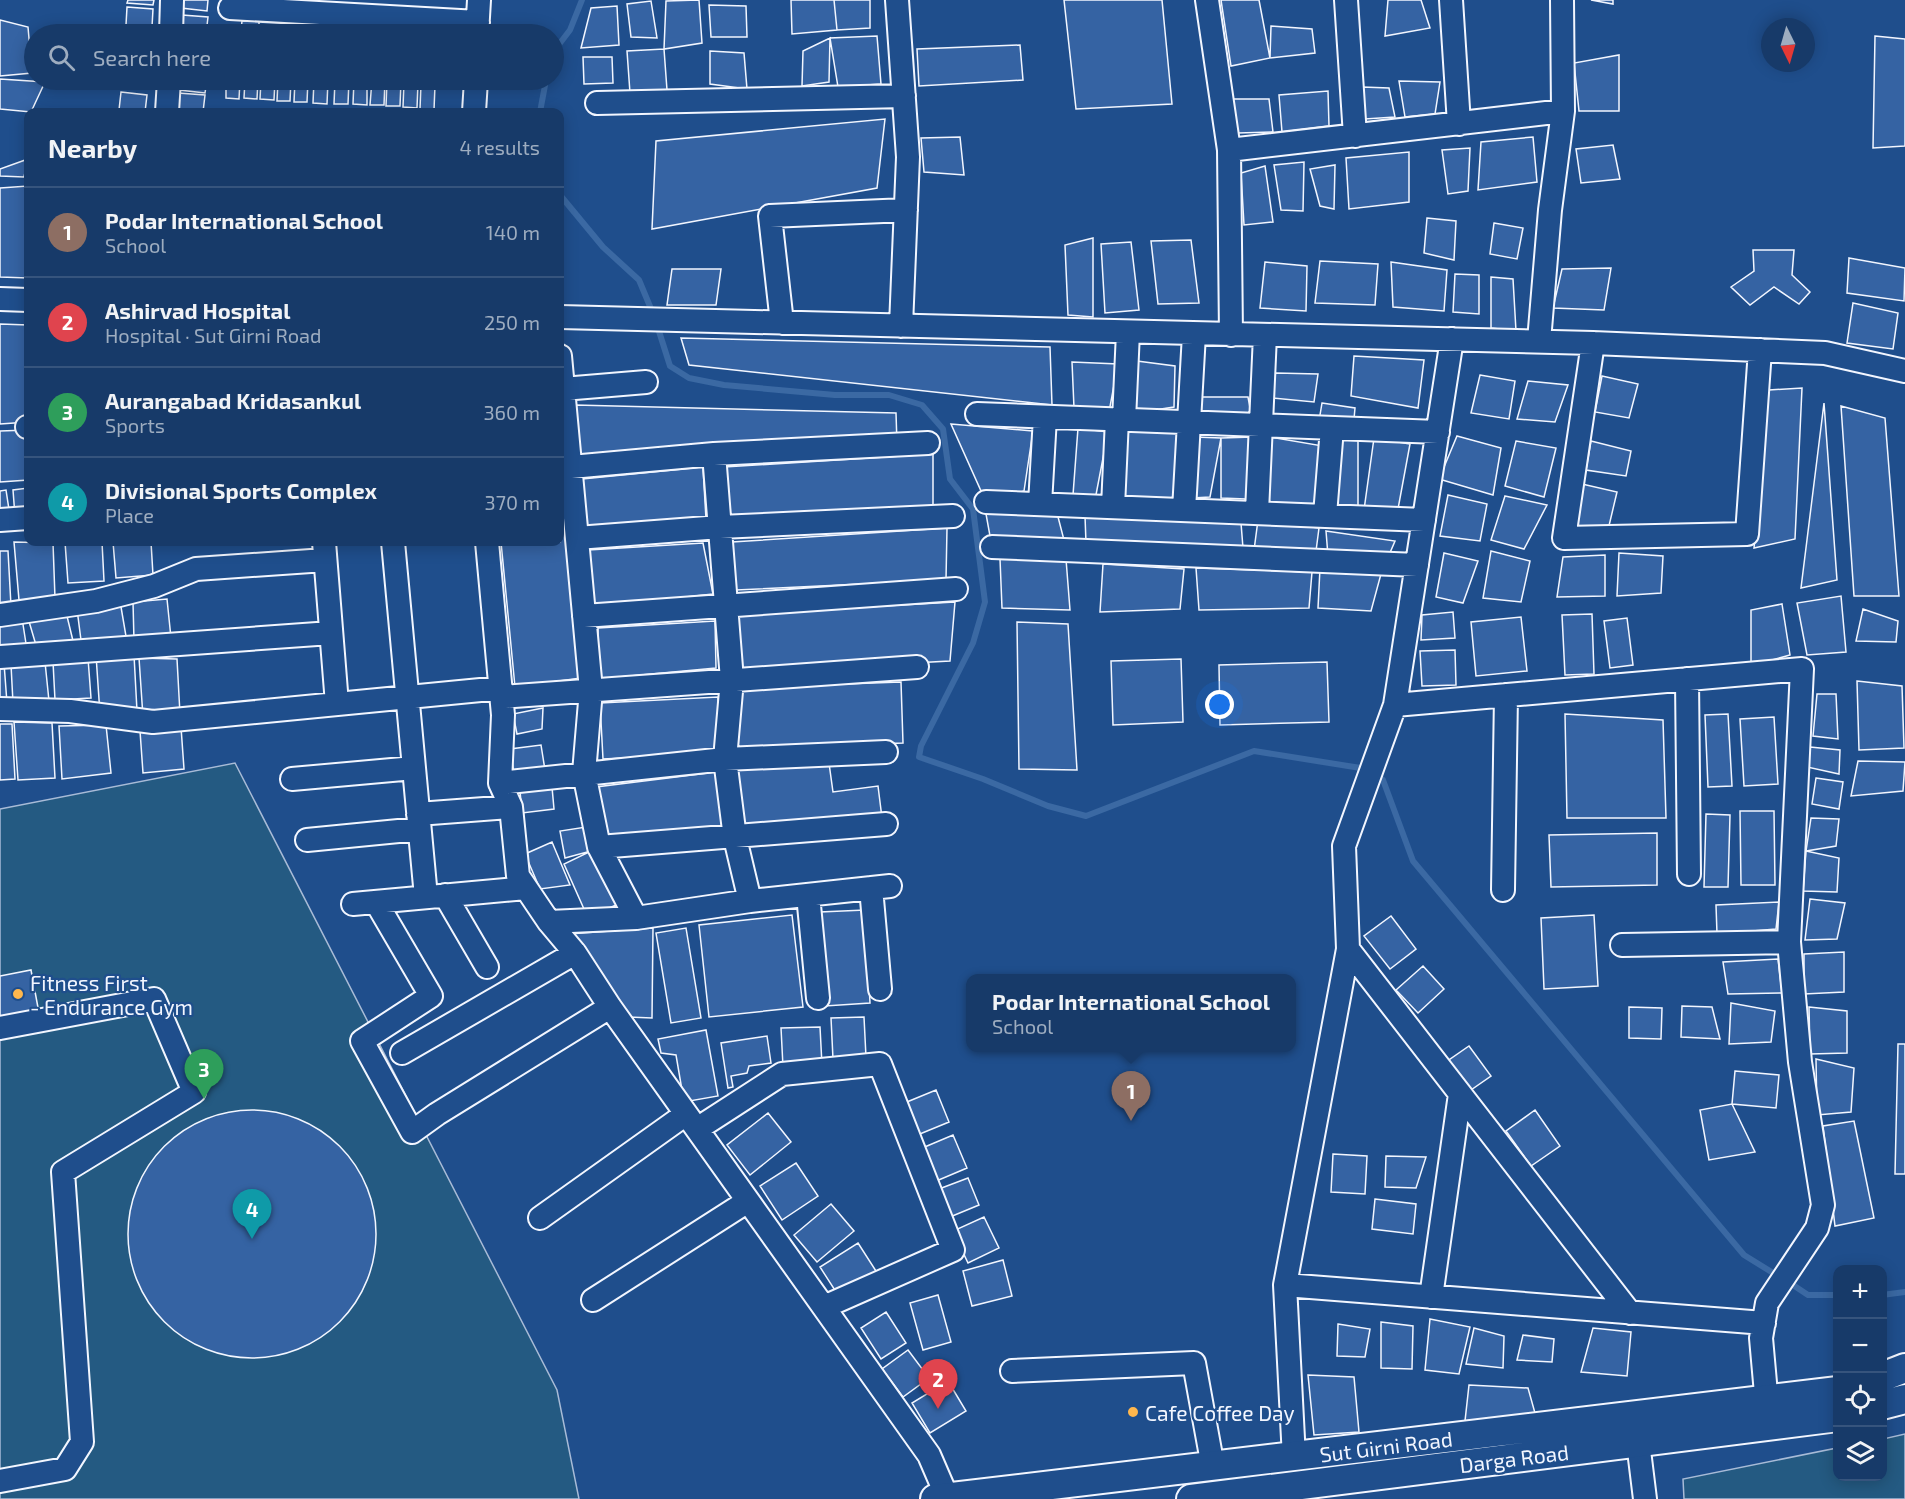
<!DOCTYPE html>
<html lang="en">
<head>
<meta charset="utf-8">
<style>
  body { margin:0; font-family:"Exo 2",sans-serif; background:#244571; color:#f1f3f6 }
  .controls { position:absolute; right:18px; bottom:18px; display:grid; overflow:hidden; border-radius:12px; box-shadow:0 3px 15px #0003 }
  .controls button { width:54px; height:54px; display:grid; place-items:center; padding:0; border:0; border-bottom:2px solid #36547d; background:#173a69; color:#f1f3f6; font:30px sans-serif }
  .compass { position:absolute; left:1761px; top:18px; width:54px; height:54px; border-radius:50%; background:#173a69; box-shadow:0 3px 15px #0003; rotate:175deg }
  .you { position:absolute; left:1220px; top:705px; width:21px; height:21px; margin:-15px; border:4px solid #fff; border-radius:50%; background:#1a73e8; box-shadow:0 0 0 9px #1a73e833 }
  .badge { display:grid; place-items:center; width:39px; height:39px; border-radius:50%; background:#bca0f2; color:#fff; font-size:20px; font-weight:700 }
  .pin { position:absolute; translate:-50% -50px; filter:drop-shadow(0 2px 3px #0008) }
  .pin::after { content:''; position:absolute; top:32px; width:21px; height:18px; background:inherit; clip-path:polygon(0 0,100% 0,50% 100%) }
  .popup { position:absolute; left:966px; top:974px; width:330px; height:78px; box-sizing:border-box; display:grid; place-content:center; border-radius:12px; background:#173a69; filter:drop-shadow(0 2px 4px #0005); font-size:20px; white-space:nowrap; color:#9eadc0 }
  .popup b { font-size:22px; color:#f1f3f6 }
  .popup::after { content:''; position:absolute; left:50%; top:100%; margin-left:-12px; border:12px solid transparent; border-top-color:#173a69 }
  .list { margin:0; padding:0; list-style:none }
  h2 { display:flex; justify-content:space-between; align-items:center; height:78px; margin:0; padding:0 24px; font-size:26px }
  h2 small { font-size:20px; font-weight:400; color:#9eadc0 }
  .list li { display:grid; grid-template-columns:39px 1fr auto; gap:18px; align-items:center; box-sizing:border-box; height:90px; padding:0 24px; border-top:2px solid #36547d }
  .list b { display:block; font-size:22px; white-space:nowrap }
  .list p { margin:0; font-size:20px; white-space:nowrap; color:#9eadc0 }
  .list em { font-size:20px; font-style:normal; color:#9eadc0 }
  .icon { flex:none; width:33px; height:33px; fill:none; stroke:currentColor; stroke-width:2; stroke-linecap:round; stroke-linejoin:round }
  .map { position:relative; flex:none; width:1905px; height:1499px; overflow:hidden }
  .search { position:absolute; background:#173a69; box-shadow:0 3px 15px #0003; left:24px; top:24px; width:540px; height:66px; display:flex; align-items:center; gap:15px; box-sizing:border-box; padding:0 21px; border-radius:33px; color:#9eadc0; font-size:22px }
  .panel { position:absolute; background:#173a69; box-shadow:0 3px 15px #0003; left:24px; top:108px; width:540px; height:438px; border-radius:12px }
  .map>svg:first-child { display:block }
  .green { fill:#245a82; stroke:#a8bbd7; stroke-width:1.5 }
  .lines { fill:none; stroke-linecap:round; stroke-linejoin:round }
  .stream { stroke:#3b69a3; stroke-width:6 }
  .building { fill:#3563a3; stroke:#f2f6ff; stroke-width:1.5 }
  .minor-casing { stroke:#f2f6ff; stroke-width:26 }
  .major-casing { stroke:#f2f6ff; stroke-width:32 }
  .minor { stroke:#1f4e8c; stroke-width:22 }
  .major { stroke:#1f4e8c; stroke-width:28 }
  .poi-dot { fill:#ffb74d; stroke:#1f4e8c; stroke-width:2 }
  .labels { text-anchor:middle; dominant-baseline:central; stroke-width:4.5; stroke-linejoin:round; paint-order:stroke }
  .poi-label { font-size:21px; fill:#f2f6ff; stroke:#1f4e8c; text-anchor:start }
  .street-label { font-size:21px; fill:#f2f6ff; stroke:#1f4e8c }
</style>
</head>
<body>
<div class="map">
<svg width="1905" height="1499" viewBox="0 0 1905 1499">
  <rect width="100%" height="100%" fill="#1f4e8c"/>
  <!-- green -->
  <path class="green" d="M235 763 557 1390 579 1499H0V809Z
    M1905 1434V1499H1684L1683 1479 1837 1448 1838 1476H1882L1883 1439Z"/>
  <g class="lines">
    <!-- stream -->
    <path class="stream" d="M554 51 570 30 582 0
      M540 112 546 80
      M560 195 603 247 639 280 654 316
      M657 325 670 366 689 378 724 385 835 395H889L922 405 943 429 950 479 973 509 985 602 973 643 921 746 919 757 983 779 1048 806 1086 816 1254 751 1367 769
      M1376 775 1383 780 1413 861 1744 1255 1778 1276
      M1787 1281 1808 1295H1838
      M1882 1295 1905 1292"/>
  </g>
  <!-- building -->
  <path class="building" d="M128 0H154L153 5 127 3Z
    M181 0H208L207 11 181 8Z
    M699 0 702 43 664 49 666 1Z
    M791 0H834L837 30 792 34Z
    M834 0H870V28L837 30Z
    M1064 0H1162L1172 104 1076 109Z
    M1221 0H1259L1270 58 1231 66Z
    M1388 0H1421L1430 28 1385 36Z
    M1591 0H1613V4Z
    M651 1 657 38 631 37 627 4Z
    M709 5 746 6 747 37H711Z
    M617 6 619 45 581 48 591 8Z
    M127 7 153 9 152 27 126 25Z
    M182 15 208 17 206 34 181 33Z
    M0 20 28 27 32 73 0 76Z
    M242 21H259V34H269H223V29L241 30Z
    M300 24 336 25 335 34H289V32H299Z
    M1271 26 1312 29 1315 53 1270 58Z
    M348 30H378V34H348Z
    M411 30 439 31V34H411Z
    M126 31 152 34H126Z
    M877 36 881 84 838 87 830 38Z
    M1875 36 1905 39V146L1873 148Z
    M830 38 829 82 802 86 803 51Z
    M1020 45 1023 80 919 86 917 49Z
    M664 49 667 90 630 93 627 51Z
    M710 51 744 53 747 89 710 84Z
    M1619 55V111H1579L1574 63Z
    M583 57H612L613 83 584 84Z
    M0 79 45 82 31 112 0 109Z
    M123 80H150L149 88 123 86Z
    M180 80H207L205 93 179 90Z
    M226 80H240L239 99 226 98Z
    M245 80H258L257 99 244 98Z
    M261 80H275L274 100 260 99Z
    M278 80H291L290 101H277Z
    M295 80H308L307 102H294Z
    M314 80H328L327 104 313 103Z
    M335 80H349L348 104H334Z
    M354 80H367V105L353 104Z
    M372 80H385L384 105H370Z
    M387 81H401L400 106H386Z
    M1399 81 1440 82 1435 114 1405 117Z
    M404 82 418 83 417 108 403 107Z
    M421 84 435 85 434 110 420 109Z
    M1362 87 1389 88 1395 117 1365 119Z
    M1328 91 1329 126 1282 132 1279 95Z
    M121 92 147 95 145 112 119 110Z
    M178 93 205 95 203 112 177 111Z
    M1232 99H1269L1273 132 1238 133Z
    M885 119 877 188 652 229 656 141Z
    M960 137 964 175 924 172 921 138Z
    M1533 137 1537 182 1478 190 1481 142Z
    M1613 145 1620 179 1581 183 1576 149Z
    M1470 148 1468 191 1448 194 1442 150Z
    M1409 152V202L1349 209 1346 158Z
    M28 159 24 177 0 176V169Z
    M1304 162 1303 211 1281 210 1274 165Z
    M1335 165 1334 209 1320 206 1310 169Z
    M1265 166 1273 222 1244 225 1241 173Z
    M28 186V278L0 277V188Z
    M1427 218 1456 221 1454 260 1424 253Z
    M1494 223 1523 228 1517 259 1490 254Z
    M1093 238V317L1068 315 1065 245Z
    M1191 240 1199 303 1158 304 1151 241Z
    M1131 242 1139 310 1105 313 1101 244Z
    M1753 250H1794L1792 275 1810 292 1799 304 1774 287 1750 305 1731 287 1754 271Z
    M1849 258 1905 268 1904 301 1847 293Z
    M1320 261 1378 264 1375 305 1315 303Z
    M1265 262 1307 266 1306 311 1260 308Z
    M1391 262 1447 270 1444 311 1393 307Z
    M1611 268 1604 310 1553 308 1562 269Z
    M672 269H721L716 305H667Z
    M1455 274 1479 275V314L1453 312Z
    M1491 277 1513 279 1516 331 1491 328Z
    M1853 303 1898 313 1893 349 1847 343Z
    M0 324 28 325V422L0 424Z
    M681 338 1050 347 1052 405 689 365Z
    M1354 356 1424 360 1418 408 1351 396Z
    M1137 361 1175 366 1174 407 1135 413Z
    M1072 362 1118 364 1109 412 1074 408Z
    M1276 373 1318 374 1314 402 1263 397Z
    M1480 375 1515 381 1509 419 1471 413Z
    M1602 376 1638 384 1629 418 1595 412Z
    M1528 381 1568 385 1555 422 1517 419Z
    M1802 388 1795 539 1754 548 1769 390Z
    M1201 397H1248L1253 424 1198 416Z
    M1322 403 1355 408 1354 419 1318 427Z
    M1824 403 1837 580 1801 588Z
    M575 405 896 413 897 444 580 455Z
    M1841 406 1885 418 1899 596H1854Z
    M951 424 1033 431 1024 491 986 502Z
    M1078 428 1108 432 1095 500 1073 495Z
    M28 430V480L0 482V431Z
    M1129 430H1180L1175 500 1114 499Z
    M1331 435 1358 440V508H1335Z
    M1457 436 1501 448 1493 495 1439 479Z
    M1195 437 1221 438 1210 497 1192 498Z
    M1253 437 1246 499 1221 498V438Z
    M1270 437 1323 446 1318 509 1267 506Z
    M1374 438 1410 444 1398 509 1364 510Z
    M1516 441 1556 448 1544 497 1505 486Z
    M1591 441 1631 451 1626 476 1586 470Z
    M933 454V506L719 521 724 467Z
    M703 467 706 519 584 528 582 479Z
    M560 478 581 678 515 687 501 542H560Z
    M1582 484 1617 492 1608 530 1573 526Z
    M28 488V514L15 516 13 490Z
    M6 490 10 516 0 517V491Z
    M1448 495 1487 504 1480 541 1440 536Z
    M1505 496 1547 505 1524 549 1491 540Z
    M1057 513 1064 540 992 547 986 514Z
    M1085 516 1241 523 1243 548 1086 543Z
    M1258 520 1319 528 1316 551 1253 558Z
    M947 528 946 580 736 590 732 542Z
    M1326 531 1395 541 1389 555 1328 556Z
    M14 542 53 543 55 598 19 600Z
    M65 542H102L104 581 68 583Z
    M113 542H151L153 575 116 578Z
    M703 543 713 594 594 607 588 550Z
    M0 551H8L11 606 0 607Z
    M1491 551 1530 561 1521 602 1483 598Z
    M1444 553 1478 561 1463 603 1436 597Z
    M1619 553 1663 556 1661 593 1617 596Z
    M1605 555V596L1557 597 1563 557Z
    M1000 559H1066L1070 610 1002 608Z
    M1103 564 1184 569 1180 609 1100 612Z
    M1196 568 1312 572 1309 608 1199 610Z
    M1320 568 1381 574 1371 611 1318 608Z
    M1841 596 1846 652 1807 655 1797 603Z
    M167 599 171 638 134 641 133 602Z
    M120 601 127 642 82 648 77 609Z
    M955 602 950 661 742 672 738 614Z
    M1782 604 1790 655 1751 666V610Z
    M1863 609 1898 621 1896 642 1856 641Z
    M66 612 74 645 38 652 28 618Z
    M1453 612 1455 638 1421 640 1422 615Z
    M1592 614 1594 674 1565 675 1562 615Z
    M1521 617 1527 671 1476 676 1471 622Z
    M22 618 27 650 0 653V620Z
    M1627 618 1633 665 1610 668 1604 621Z
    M715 621 716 668 598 679V628Z
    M1017 622 1068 624 1077 770 1019 769Z
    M1455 650 1456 685 1422 686 1420 651Z
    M96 655H134L137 711 100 714Z
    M88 658 91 698 55 700 53 662Z
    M139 658 177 659 180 714 143 717Z
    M1181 659 1183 722 1113 725 1111 661Z
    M45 662 49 701 13 703 11 665Z
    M1327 662 1329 722 1220 725 1219 665Z
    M4 663 7 703H0V664Z
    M1857 681 1902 686 1904 748 1859 750Z
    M901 682 903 743 736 749 735 688Z
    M1817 694H1836L1838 739 1813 736Z
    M718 697 721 753 603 759 600 703Z
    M543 708 542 729 517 734 513 714Z
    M1565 714 1663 720 1666 818H1567Z
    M1728 714 1732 786 1708 787 1705 715Z
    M1774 717 1778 784 1744 786 1740 719Z
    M14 722 52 723 55 778 18 780Z
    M0 724H12L15 779 0 780Z
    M106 725 111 773 62 779 59 726Z
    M181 727 184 769 143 773 140 731Z
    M541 745 545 770 514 774 510 749Z
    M1810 747 1840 750 1839 774 1807 767Z
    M828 756 833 792 878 786 882 818 743 835 735 767Z
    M1858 761 1905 762 1903 791 1851 796Z
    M716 772 723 828 603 842 596 787Z
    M1816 778 1843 782 1839 809 1812 804Z
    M552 787 554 809 522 813 520 791Z
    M1740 811H1774L1775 885H1741Z
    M1706 814 1730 815 1728 887H1704Z
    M1811 818 1839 819 1836 846 1806 851Z
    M586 827 591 851 565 858 560 831Z
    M1657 833V885L1551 887 1549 835Z
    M552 842 570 885 540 889 525 854Z
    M591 851 616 905 588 918 564 864Z
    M1806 851 1839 858 1837 892 1803 891Z
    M1810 899 1845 903 1837 939 1805 940Z
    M1779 902 1776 929 1717 934 1716 905Z
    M865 910 870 1003 825 1006 820 912Z
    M792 915 803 1007 709 1017 699 925Z
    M1594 915 1598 986 1544 989 1541 918Z
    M1391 916 1416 949 1390 969 1364 936Z
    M653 928 652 1018 628 1017 568 934Z
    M686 928 701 1018 671 1023 656 933Z
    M1844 952V992L1804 994V954Z
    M1778 959 1782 993 1728 994 1723 962Z
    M1423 966 1444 989 1418 1013 1396 990Z
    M31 970 39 1013 0 1020V976Z
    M1731 1003 1775 1011 1771 1042 1729 1044Z
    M1682 1006 1712 1007 1720 1039 1681 1037Z
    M1629 1007 1662 1008 1661 1039 1629 1038Z
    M1809 1007 1847 1011V1053L1810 1054Z
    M864 1017 866 1057 833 1059 831 1018Z
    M820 1027 822 1065 783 1067 781 1028Z
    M706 1030 718 1096 684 1102 676 1055 661 1053 658 1039Z
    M767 1036 771 1063 749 1066 747 1073 731 1076 733 1087 728 1088 721 1043Z
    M1898 1044H1905V1174H1895Z
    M1469 1046 1491 1076 1468 1092 1446 1062Z
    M1816 1059 1854 1068 1851 1112 1817 1115Z
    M1735 1071 1779 1075 1776 1108 1732 1104Z
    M936 1090 949 1122 915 1136 902 1104Z
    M1732 1104 1755 1152 1709 1160 1700 1110Z
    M1535 1110 1560 1146 1531 1166 1506 1131Z
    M128 1234a124 124 0 1 1 248 0a124 124 0 1 1-248 0Z
    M768 1113 791 1142 750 1175 727 1145Z
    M1854 1121 1874 1218 1835 1226 1823 1126Z
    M953 1135 967 1168 934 1182 920 1149Z
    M1333 1154 1367 1156 1365 1194 1331 1192Z
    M1386 1156 1426 1157 1416 1188 1385 1187Z
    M796 1163 818 1196 782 1220 760 1186Z
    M968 1178 979 1205 950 1217 939 1189Z
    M1375 1199 1416 1204 1413 1234 1372 1229Z
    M831 1204 854 1231 817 1262 794 1235Z
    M984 1217 999 1248 968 1263 953 1231Z
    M858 1243 876 1271 838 1295 820 1267Z
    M1003 1260 1012 1296 972 1306 963 1271Z
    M938 1295 951 1342 923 1350 910 1303Z
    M886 1312 906 1343 881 1359 861 1328Z
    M1430 1319 1470 1327 1459 1374 1425 1370Z
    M1381 1322 1413 1326 1412 1369 1381 1368Z
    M1338 1324 1370 1329 1365 1357 1337 1356Z
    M1474 1328 1504 1336 1503 1368 1466 1364Z
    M1593 1328 1631 1332 1627 1376 1581 1372Z
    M1523 1335 1554 1339 1552 1362 1517 1360Z
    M908 1350 929 1378 903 1397 882 1369Z
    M1308 1375 1354 1377 1359 1432 1314 1435Z
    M948 1381 966 1411 930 1433 912 1403Z
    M1469 1385 1528 1388 1535 1413 1465 1421Z"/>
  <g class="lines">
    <!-- minor casing -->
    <g class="minor-casing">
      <path id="minor" d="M897 0 908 157 901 326
        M1207 0 1229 150 1231 335
        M1346 0 1355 136
        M1451 0 1459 124
        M230 8 478 22
        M171 34 172 0
        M477 34 479 0
        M597 103 904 96
        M167 112 169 80
        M474 112 476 80
        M1229 150 1563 111
        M0 299 28 300
        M560 317 1593 343 1825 353 1905 371
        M782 323 770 216 906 210
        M1539 341 1550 210 1563 111 1562 0
        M1593 343 1564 538 1747 534 1760 350
        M560 356 591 690 584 773 599 847 636 918
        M563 389 646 382
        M977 414 1438 432
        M1124 420 1128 332
        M27 427H28
        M714 454 732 680 725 759 735 838 750 901
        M560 468 714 454 928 443
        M986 502 1424 520
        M1040 504 1045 417
        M1113 507 1117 419
        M1184 510 1194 334
        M1257 512 1265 335
        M1325 515 1332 428
        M0 520 28 518
        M577 538 720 527 953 516
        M324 542 337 704
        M393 542 426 897
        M487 542 503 715 500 783 511 807 518 876 549 922 575 953 610 1007 929 1455 948 1499
        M992 547 1417 565
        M0 615 96 601 154 586 196 569 325 560
        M584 616 956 589
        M0 657 331 633
        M1687 679 1689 874
        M501 697 917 667
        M1395 705 1802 669 1789 942 1800 1062 1823 1205 1817 1228 1767 1303 1761 1338 1768 1416
        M0 709 70 711 153 722 501 688
        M292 779 414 768
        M500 783 725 759 886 752
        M418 814 511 807
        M307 840 419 829
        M599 847 886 824
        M871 888 880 989
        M1503 890 1506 695
        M445 895 487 967
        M808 895 818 998
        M376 902 431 996 362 1041 412 1132 437 1114 610 1007
        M353 904 526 888
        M549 922 636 918 750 901 890 886
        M1622 945 1789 942
        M1348 949 1630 1313
        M0 1028 154 999 194 1092 63 1172 82 1442 65 1469 0 1481
        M402 1053 575 953
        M697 1129 782 1074 880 1064 953 1250 824 1307
        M540 1218 686 1114
        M1285 1285 1764 1323
        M1431 1297 1460 1094
        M593 1300 748 1201
        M1012 1371 1194 1363 1213 1467
        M1636 1426 1645 1499
        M1294 1458 1285 1285 1348 949 1344 846 1395 705 1452 339"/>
    </g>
    <!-- major casing -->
    <g class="major-casing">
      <path id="major" d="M1882 1377 1905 1368
        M1882 1405 1905 1399
        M935 1499 1838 1391
        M1191 1499 1838 1417"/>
    </g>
    <!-- minor -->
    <use href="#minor" class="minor"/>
    <!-- major -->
    <use href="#major" class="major"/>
  </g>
  <!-- markers -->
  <g class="poi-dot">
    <circle cx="18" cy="994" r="6"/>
    <circle cx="1133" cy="1412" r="6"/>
  </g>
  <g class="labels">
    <!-- poi labels -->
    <g class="poi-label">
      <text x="30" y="982">Fitness First<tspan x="30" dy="24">- Endurance Gym</tspan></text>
      <text x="1145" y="1412">Cafe Coffee Day</text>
    </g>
    <!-- street labels -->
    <g class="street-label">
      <text transform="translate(1386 1446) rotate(-7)">Sut Girni Road</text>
      <text transform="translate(1514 1458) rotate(-7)">Darga Road</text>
    </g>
  </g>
</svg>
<div class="controls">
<button>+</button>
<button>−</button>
<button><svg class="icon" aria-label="locate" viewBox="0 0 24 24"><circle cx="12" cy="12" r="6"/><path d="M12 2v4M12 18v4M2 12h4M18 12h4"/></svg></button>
<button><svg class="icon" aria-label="layers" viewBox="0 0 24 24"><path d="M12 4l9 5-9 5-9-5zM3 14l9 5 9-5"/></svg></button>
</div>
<svg class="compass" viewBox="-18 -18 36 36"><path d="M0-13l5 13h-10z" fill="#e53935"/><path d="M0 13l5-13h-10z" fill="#9eadc0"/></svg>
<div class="you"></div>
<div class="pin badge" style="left:1131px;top:1121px;background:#8d6e63">1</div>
<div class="popup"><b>Podar International School</b>School</div>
<div class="pin badge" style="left:938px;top:1409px;background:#e0444e">2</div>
<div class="pin badge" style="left:204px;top:1099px;background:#2e9e5b">3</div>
<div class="pin badge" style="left:252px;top:1239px;background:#0f9aa8">4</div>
<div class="search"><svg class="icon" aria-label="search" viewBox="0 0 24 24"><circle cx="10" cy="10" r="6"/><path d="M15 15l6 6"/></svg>Search here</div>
<section class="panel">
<h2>Nearby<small>4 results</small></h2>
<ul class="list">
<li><span class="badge" style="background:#8d6e63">1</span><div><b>Podar International School</b><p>School</p></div><em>140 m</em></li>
<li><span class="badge" style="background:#e0444e">2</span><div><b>Ashirvad Hospital</b><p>Hospital · Sut Girni Road</p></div><em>250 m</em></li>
<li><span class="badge" style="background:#2e9e5b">3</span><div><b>Aurangabad Kridasankul</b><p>Sports</p></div><em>360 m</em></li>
<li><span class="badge" style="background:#0f9aa8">4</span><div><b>Divisional Sports Complex</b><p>Place</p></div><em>370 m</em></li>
</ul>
</section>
</div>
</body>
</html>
